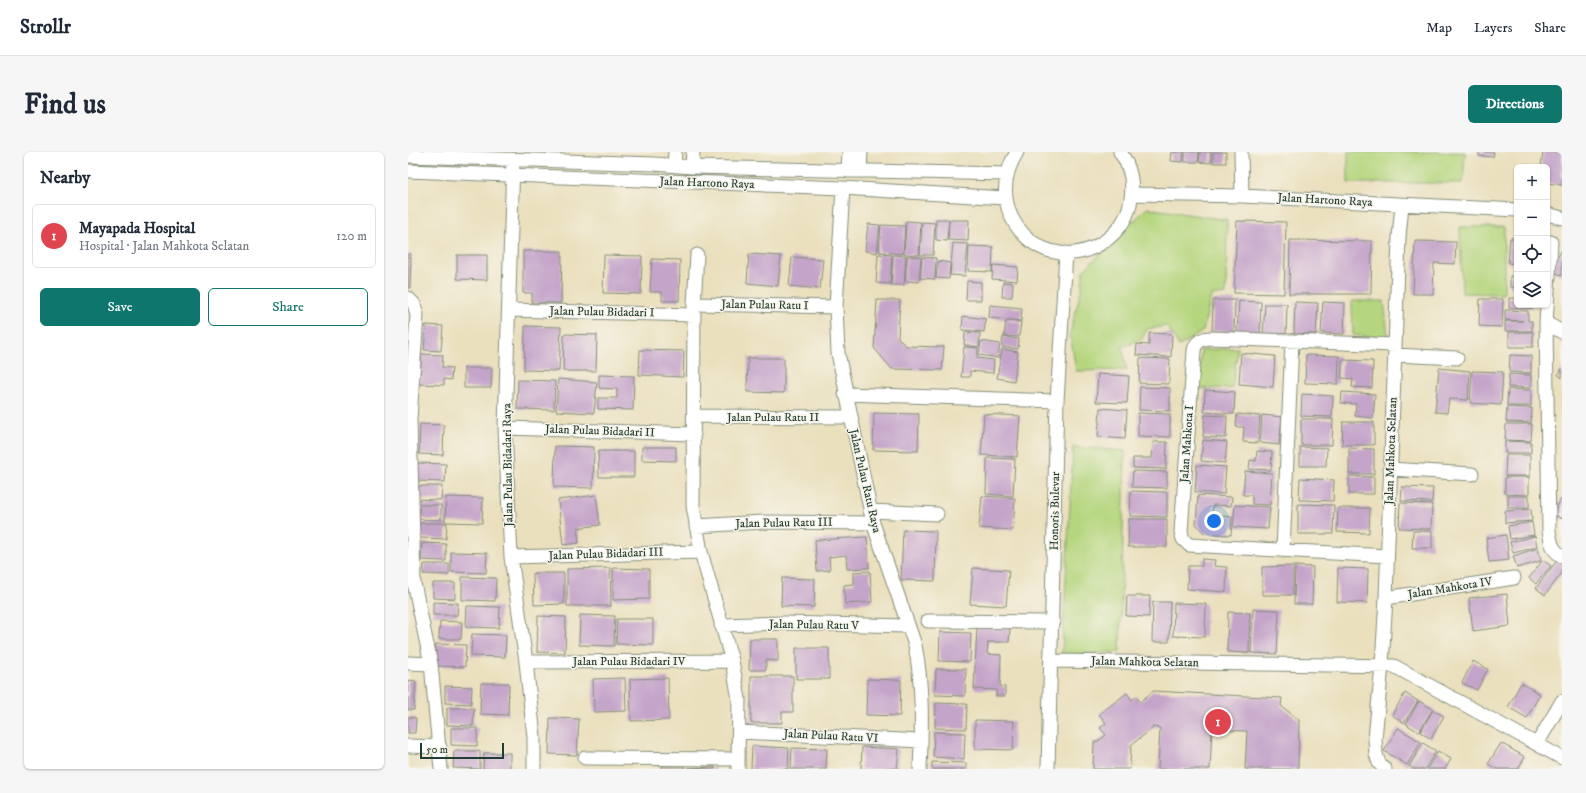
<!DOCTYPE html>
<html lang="en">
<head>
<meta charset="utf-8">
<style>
  body { margin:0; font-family:"IM FELL DW Pica",serif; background:#f6f6f7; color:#1f2937 }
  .controls { position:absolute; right:12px; top:12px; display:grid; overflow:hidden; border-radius:6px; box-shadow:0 1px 3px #0004 }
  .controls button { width:36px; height:36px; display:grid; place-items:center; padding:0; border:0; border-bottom:1px solid #e0e1e3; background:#fff; color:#1f2937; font:20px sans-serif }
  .scale { position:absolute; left:12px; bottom:10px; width:84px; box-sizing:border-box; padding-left:4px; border:2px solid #1f3d34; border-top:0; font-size:11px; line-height:14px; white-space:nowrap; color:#1f3d34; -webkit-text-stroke:3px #f7f3e8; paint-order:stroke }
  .you { position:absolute; left:806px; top:369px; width:14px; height:14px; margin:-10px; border:3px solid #fff; border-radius:50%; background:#1a73e8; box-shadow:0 0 0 6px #1a73e833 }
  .badge { display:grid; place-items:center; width:26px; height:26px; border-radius:50%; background:#0f766e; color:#fff; font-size:13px; font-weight:700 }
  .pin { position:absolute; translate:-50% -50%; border:2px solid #fff; box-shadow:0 1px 4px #0006 }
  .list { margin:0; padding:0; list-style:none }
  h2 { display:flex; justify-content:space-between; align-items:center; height:52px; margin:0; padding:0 16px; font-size:17px }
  h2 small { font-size:13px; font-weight:400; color:#747a83 }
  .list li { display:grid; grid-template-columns:26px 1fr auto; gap:12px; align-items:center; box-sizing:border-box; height:64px; margin:0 8px 8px; padding:0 8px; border:1px solid #e0e1e3; border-radius:6px }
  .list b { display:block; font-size:15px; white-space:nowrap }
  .list p { margin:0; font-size:13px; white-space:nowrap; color:#747a83 }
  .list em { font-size:13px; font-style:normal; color:#747a83 }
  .actions { display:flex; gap:8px; padding:12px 16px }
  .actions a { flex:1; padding:9px 0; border:1px solid #0f766e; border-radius:6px; text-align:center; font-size:14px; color:#0f766e }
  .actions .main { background:#0f766e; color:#fff }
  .icon { flex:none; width:22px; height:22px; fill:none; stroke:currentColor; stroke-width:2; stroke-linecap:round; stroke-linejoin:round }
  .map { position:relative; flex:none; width:1154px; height:617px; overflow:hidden; border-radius:6px }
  header { display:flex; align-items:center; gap:24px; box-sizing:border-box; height:56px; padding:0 20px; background:#fff; border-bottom:1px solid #e0e1e3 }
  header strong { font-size:19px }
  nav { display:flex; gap:22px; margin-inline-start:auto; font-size:14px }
  .intro { display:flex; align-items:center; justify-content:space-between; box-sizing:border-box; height:96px; padding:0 24px }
  h1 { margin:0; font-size:28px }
  .button { padding:10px 18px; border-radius:6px; background:#0f766e; color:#fff; font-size:14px; font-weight:700 }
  main { display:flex; gap:24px; padding:0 24px }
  aside { flex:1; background:#fff; border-radius:6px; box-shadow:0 1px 3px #0004 }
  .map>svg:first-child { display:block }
  .green { fill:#b5d67e; stroke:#6a8a59 }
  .building { fill:#c5a4ca }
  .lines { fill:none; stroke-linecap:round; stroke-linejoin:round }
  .minor-casing { stroke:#848e79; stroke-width:15 }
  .minor { stroke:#fff; stroke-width:13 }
  .labels { text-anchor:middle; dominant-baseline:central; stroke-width:3; stroke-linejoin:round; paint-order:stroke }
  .street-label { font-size:12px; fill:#1f3d34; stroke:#f7f3e8 }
</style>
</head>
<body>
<header>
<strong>Strollr</strong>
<nav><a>Map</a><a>Layers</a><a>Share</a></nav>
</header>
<div class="intro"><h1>Find us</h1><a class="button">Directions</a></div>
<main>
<aside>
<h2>Nearby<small></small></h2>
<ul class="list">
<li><span class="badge" style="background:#e0444e">1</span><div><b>Mayapada Hospital</b><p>Hospital · Jalan Mahkota Selatan</p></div><em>120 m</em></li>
</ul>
<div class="actions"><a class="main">Save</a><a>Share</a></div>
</aside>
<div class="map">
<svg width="1154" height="617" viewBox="0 0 1154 617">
  <rect width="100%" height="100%" fill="#f7f3e8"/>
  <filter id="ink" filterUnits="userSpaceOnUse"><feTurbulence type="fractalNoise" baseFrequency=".025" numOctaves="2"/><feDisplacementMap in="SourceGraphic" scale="8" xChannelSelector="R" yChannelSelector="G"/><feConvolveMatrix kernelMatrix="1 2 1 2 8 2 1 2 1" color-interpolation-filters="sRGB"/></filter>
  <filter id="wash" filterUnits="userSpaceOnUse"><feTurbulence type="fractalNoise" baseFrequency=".012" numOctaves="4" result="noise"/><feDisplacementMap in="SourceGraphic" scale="16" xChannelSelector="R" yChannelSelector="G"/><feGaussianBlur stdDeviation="0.9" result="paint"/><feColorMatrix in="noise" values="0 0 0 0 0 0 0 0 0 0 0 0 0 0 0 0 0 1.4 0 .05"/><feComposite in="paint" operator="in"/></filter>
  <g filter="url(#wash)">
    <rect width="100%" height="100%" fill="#eae0be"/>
    <!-- green -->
    <path class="green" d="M940 0H1057L1055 31H940Z
      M739 56 819 68 818 142 803 144 795 179 771 194 759 174 739 177 734 187 714 195 719 218 668 219 662 181 674 134 675 119Z
      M1052 75H1096V142L1054 141Z
      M944 149H976L980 186 945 183Z
      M830 196 824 236 790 237 793 198Z
      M665 295 717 299 712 500 654 502Z"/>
    <g id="blocks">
      <!-- building -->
      <path class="building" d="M764 0H776L775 10 763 9Z
        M777 0H791L790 10H777Z
        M792 0H803V11L791 10Z
        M805 0H818V11H805Z
        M1071 0H1086L1085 5 1071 4Z
        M1135 0H1154V33L1139 31V15H1133Z
        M528 67H541L539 89 528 88Z
        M541 68H561L560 89 540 88Z
        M498 69 513 70 511 103 496 102Z
        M829 69 878 70 876 142 826 141Z
        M514 70 527 71 525 103H512Z
        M460 72 472 73 469 101 457 99Z
        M473 73 497 74 495 102 471 100Z
        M1102 86H1109V112L1100 111Z
        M882 88 964 89 963 142H881Z
        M1007 89 1048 90 1047 112 1026 111 1025 142H1005Z
        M545 91 560 92 557 124 542 123Z
        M561 94 585 95 584 120 560 119Z
        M1154 98V124L1142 117Z
        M115 99H154L153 151H124V141H115Z
        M0 102H3L2 136H0Z
        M341 102 373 104 370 134 339 131Z
        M470 102 484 103 482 132 468 131Z
        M49 103H79V128L49 127Z
        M196 103 234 104 233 142 195 141Z
        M485 103 498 104 496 133H483Z
        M499 104 513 105 511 130 497 129Z
        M384 105 415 107 412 137 381 134Z
        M514 105 528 106 527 127 512 126Z
        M244 107 272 108 271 149H254V140H242Z
        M530 109 542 111 541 127 528 126Z
        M585 113 610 115 609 129 584 127Z
        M1102 124H1109V135H1102Z
        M559 129 573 130V148H558Z
        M595 130 605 131 604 145H594Z
        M1101 146H1109V153H1124V156H1101Z
        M1072 147H1095L1094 175 1071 174Z
        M469 148H492L490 186 498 194 536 195 534 218 484 217 466 196Z
        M805 148H827L826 180 804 179Z
        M831 149 853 150 852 182 829 181Z
        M887 150 910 151 908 182H886Z
        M915 150 937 151 936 182 913 181Z
        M857 152H879L878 184 855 183Z
        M582 153 614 156 613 169 581 166Z
        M1097 158 1120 159V169H1124V179H1097V169H1115L1097 168Z
        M555 164 578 167 576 180 554 178Z
        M598 169 613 170 611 185 596 184Z
        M18 173 35 174 33 199 16 198Z
        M117 174 153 175 151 219 116 218Z
        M557 180 572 181 571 195 556 193Z
        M1101 180H1125V195H1101Z
        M741 181 764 182 763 205 728 203 729 192 741 193Z
        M156 182 189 183 188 219H155Z
        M595 185 611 187 610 197 594 195Z
        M573 189 592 192 590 206 571 203Z
        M556 195 570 196 569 206 586 208 585 221 562 219V225H553Z
        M594 197 610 200 606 229 589 226Z
        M232 198 276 199 275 225 231 223Z
        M833 201 867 204 865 235 831 232Z
        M14 202 35 203 34 215 44 216 43 228 36 227V233L11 232Z
        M898 203 931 204 930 232 897 231Z
        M1102 203 1123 204V221L1101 220Z
        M340 206H376V241L339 240Z
        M732 206 762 207 761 232 731 231Z
        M934 208 965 209 964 236 944 235 945 227 933 226Z
        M56 216H84L83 236H56Z
        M1031 216 1062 219 1060 248 1041 247 1039 261 1027 260Z
        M1154 217V226L1150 223Z
        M1064 219 1095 220 1093 253 1062 251Z
        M690 222 721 224 719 251 688 250Z
        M1101 222 1123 223V236L1100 235Z
        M191 223 226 224 225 258 190 257V246H209V237L191 236Z
        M150 227 189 230 186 261 148 259Z
        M110 228 147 229 146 258 109 257Z
        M732 235 762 236V259L731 258Z
        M1100 237 1123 238V254H1099Z
        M797 238 827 240 826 262 796 260Z
        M934 240 967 242 965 266 947 264 948 252 933 251Z
        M894 242 925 244 924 265 893 264Z
        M1099 255 1124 256 1123 271 1098 270Z
        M692 256 719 258 717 287 690 285Z
        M466 261 511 262 510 299 465 298Z
        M730 261 762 262V285L730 284Z
        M576 262 612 264 609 305 573 303Z
        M829 262 852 264 850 291 835 290 836 275H828Z
        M797 263 819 264 818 286 795 285Z
        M854 263 874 265 871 293 852 291Z
        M893 267H925L924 293H893Z
        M935 270H966V293H934Z
        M12 272 36 273 35 303 11 302Z
        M1098 272H1124L1123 289 1097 288Z
        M795 288 819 290 817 311 793 309Z
        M1097 289 1123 290V301H1097Z
        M745 290H759L758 317 725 316V306H744Z
        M147 294 186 295 185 336 146 335Z
        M234 295H268V309L234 308Z
        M892 295 919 296 918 314H892Z
        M941 296 966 297V322H941Z
        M190 299H226V325H191Z
        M849 299 864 300 863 318 841 317 842 308 848 309Z
        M1098 303H1122V324H1097Z
        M579 306 607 307 605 344 578 342Z
        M9 311 38 312 37 330 8 329Z
        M789 313 818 315 816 342 787 340Z
        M725 319 759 320V336L724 335Z
        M837 319 864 321 862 353 844 352V343H835Z
        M941 324 966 325V342H941Z
        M1097 325H1121V343L1097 342Z
        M892 326 926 328 925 349 891 348Z
        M8 334H34L33 348 7 347Z
        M994 335 1025 336 1024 350 993 349Z
        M723 339 759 340V365L722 364Z
        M188 343 192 373 169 376 171 391 155 393 150 348Z
        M790 343 824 345 823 354 805 353 804 363 824 365 823 383 796 381 788 372Z
        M574 344 607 346 605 378 571 376Z
        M1100 344H1121V356H1100Z
        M38 345 75 346 74 371 37 370Z
        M1154 346V367L1145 362Z
        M992 351 1024 352 1023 377 991 376Z
        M890 352 926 353 925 382H890Z
        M9 353H33V368L8 367Z
        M827 353 862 355 860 377 825 375Z
        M930 356H962L961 381 929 380Z
        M1123 357 1124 369 1097 371V359Z
        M721 367H759V395H720Z
        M1124 370 1126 383 1102 387 1100 374Z
        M12 371H39L38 387 11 386Z
        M495 378 528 379 527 429 493 428Z
        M1005 379H1024V396H1004Z
        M1098 383 1101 408 1081 410 1078 386Z
        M1127 384 1129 395 1105 401 1102 390Z
        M459 385 461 416 439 417 438 403 421 405 422 418 409 419 407 388Z
        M14 391 38 392V409L13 408Z
        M1130 396 1133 409 1109 416 1105 404Z
        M43 400 79 401 78 421 43 420Z
        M1151 406 1154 408V421L1137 443 1128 436Z
        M794 407 807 408 806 414 819 415 818 440 779 437 780 414H794Z
        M1135 408 1143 414 1128 432 1121 426Z
        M16 412H41V423L15 422Z
        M885 414V443H854V415Z
        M887 414 905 415 904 452H886Z
        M202 416 203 454H159V417Z
        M205 416 241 417V447L205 448Z
        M565 416 601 418 598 454 562 452Z
        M930 416 960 417 959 451 929 450Z
        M462 419 464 450 437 452 436 433 446 432V420Z
        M125 421H156V452L126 453Z
        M54 425 88 426 87 449 54 448Z
        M374 426 407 427 406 455 373 454Z
        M25 431H47V447L25 446Z
        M1099 442 1102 474 1065 479 1061 446Z
        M719 444H742L741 465 718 464Z
        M25 450 50 451 49 463H25Z
        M745 450H762L761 490H744Z
        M766 451 798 452 797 485 765 484Z
        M59 454 92 455 91 476 58 475Z
        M845 457 871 458 869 502 843 501Z
        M820 460 842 461 841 501 819 500Z
        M172 463 207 464 206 494 171 493Z
        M130 464 158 465 157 501 129 500Z
        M209 467H245V493L208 492Z
        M32 469 54 470 53 487H31Z
        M569 475 602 476 601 490H580L579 502 593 503 592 534 597 535V544H588V538L566 537Z
        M532 480 563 481 562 510 531 509Z
        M64 482 98 483 97 505 63 504Z
        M342 487H370V509L358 508V518H341Z
        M28 492 58 493 57 515 28 514Z
        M388 496H421V527H388Z
        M1065 509 1080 517 1069 538 1054 531Z
        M528 517H558L557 544 527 543Z
        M343 524H385V560H374V571H343Z
        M217 526 218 559 186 560 185 527Z
        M260 526 261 568 223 569 222 527Z
        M459 527 493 528 492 564 458 563Z
        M0 528 8 529 6 558H0Z
        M73 531H101L100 563 72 562Z
        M1113 531 1132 542 1119 566 1100 555Z
        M37 534 64 535 63 552 37 551Z
        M745 539 874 546 873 554 891 568 890 617H837L839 579 804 578 802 617H750L752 576 744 575 745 576 723 593 722 617H685L686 590H689L698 583 692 576 698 571 691 562 719 541 724 548 728 544 732 550Z
        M997 541 1010 549 996 571 984 563Z
        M1011 549 1025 557 1011 580 998 572Z
        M528 551 559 552 558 577 527 576Z
        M39 556H66L65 574 39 573Z
        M1025 558 1036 564 1023 587 1012 580Z
        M0 565 8 566 7 581H0Z
        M142 566 171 567 169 603 141 602Z
        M567 568 606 569 605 598 567 597Z
        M43 576H70L69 594 43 593Z
        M990 576 1013 590 999 613 976 599Z
        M526 580 557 581 556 607 525 605Z
        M1015 591 1028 599 1017 617H1006L1001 614Z
        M1093 591 1117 605 1110 617H1089L1080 612Z
        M344 594 381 596 380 617H343Z
        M454 595 491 597 489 617H453Z
        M384 596 419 597 418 617H383Z
        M46 599H72V617L45 616Z
        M1030 599 1043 607 1037 617H1019Z
        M76 601H102V617H75Z
        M524 610 558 611V617H524Z
        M254 614H276V617H254Z
        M307 615V617H281L280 616Z"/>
    </g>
  </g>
  <g filter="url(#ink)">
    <use href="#blocks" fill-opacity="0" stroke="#848e79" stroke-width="1"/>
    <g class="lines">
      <!-- minor casing -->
      <g class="minor-casing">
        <path id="minor" d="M609 0C570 62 638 130 697 89 709 80 719 67 722 52 726 34 723 15 712 0
          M833 0 834 44
          M0 4 247 12 284 15 599 22
          M105 8 97 276 103 405 118 510 126 585V617
          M266 13 267 0
          M284 15 285 0
          M0 19 435 36 597 46
          M440 19 441 0
          M452 19 453 0
          M435 36 428 155 430 201 465 371 507 493C515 533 514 577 512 617
          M724 42 834 44 1109 58
          M1139 62 1154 66
          M1143 90 1138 171 1141 379C1143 390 1144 399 1154 404
          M289 103 286 152 285 354 293 400 324 509 331 547 330 607
          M0 146 6 152 9 163 2 267 6 431 23 512 33 617
          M286 152 428 155
          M102 158 286 163
          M1138 171 1154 180
          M987 203 1049 206
          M437 242 649 249
          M286 264 443 265
          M97 276 286 282
          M982 317 1064 322
          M462 359 529 362
          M288 374 355 370 465 371
          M875 399 884 189
          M979 404 781 393 775 387 773 380 786 199C787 190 794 186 803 186L987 193
          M103 405 293 400
          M978 446 1106 426
          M520 469 645 470
          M313 473 375 471 499 474
          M643 509 986 514 1154 606
          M118 510 324 509
          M0 511 23 512
          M332 580 513 589
          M1129 592 1154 549
          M0 594 32 595
          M177 606 330 607V617
          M640 617 649 249 658 101
          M977 617 971 611 968 602 967 587 974 513 978 446 991 85 994 53"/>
      </g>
      <!-- minor -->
      <use href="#minor" class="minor"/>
    </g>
  </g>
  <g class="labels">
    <!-- street labels -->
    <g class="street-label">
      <text transform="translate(299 31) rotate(2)">Jalan Hartono Raya</text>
      <text transform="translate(917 48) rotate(3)">Jalan Hartono Raya</text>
      <text transform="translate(357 153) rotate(1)">Jalan Pulau Ratu I</text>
      <text transform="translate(194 160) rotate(1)">Jalan Pulau Bidadari I</text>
      <text x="365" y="265">Jalan Pulau Ratu II</text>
      <text transform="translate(192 279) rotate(2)">Jalan Pulau Bidadari II</text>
      <text transform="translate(779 292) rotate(-86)">Jalan Mahkota I</text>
      <text transform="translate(983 299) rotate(-88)">Jalan Mahkota Selatan</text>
      <text transform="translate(100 313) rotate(-91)">Jalan Pulau Bidadari Raya</text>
      <text transform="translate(457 329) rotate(77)">Jalan Pulau Ratu Raya</text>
      <text transform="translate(647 359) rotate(-89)">Honoris Bulevar</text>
      <text transform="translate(376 371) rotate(-1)">Jalan Pulau Ratu III</text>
      <text transform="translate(198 402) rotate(-2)">Jalan Pulau Bidadari III</text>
      <text transform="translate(1042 436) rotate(-9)">Jalan Mahkota IV</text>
      <text transform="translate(406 473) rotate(1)">Jalan Pulau Ratu V</text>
      <text x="221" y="509">Jalan Pulau Bidadari IV</text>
      <text transform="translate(737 510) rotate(1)">Jalan Mahkota Selatan</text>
      <text transform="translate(423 584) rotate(3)">Jalan Pulau Ratu VI</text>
    </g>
  </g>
</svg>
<div class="controls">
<button>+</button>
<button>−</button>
<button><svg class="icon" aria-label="locate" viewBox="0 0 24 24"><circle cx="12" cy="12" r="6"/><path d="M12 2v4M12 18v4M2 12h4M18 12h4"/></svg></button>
<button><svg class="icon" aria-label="layers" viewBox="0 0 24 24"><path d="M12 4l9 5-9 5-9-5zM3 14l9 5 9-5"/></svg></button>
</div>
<div class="scale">50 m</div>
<div class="you"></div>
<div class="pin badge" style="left:810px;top:570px;background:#e0444e">1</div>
</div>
</main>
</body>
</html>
